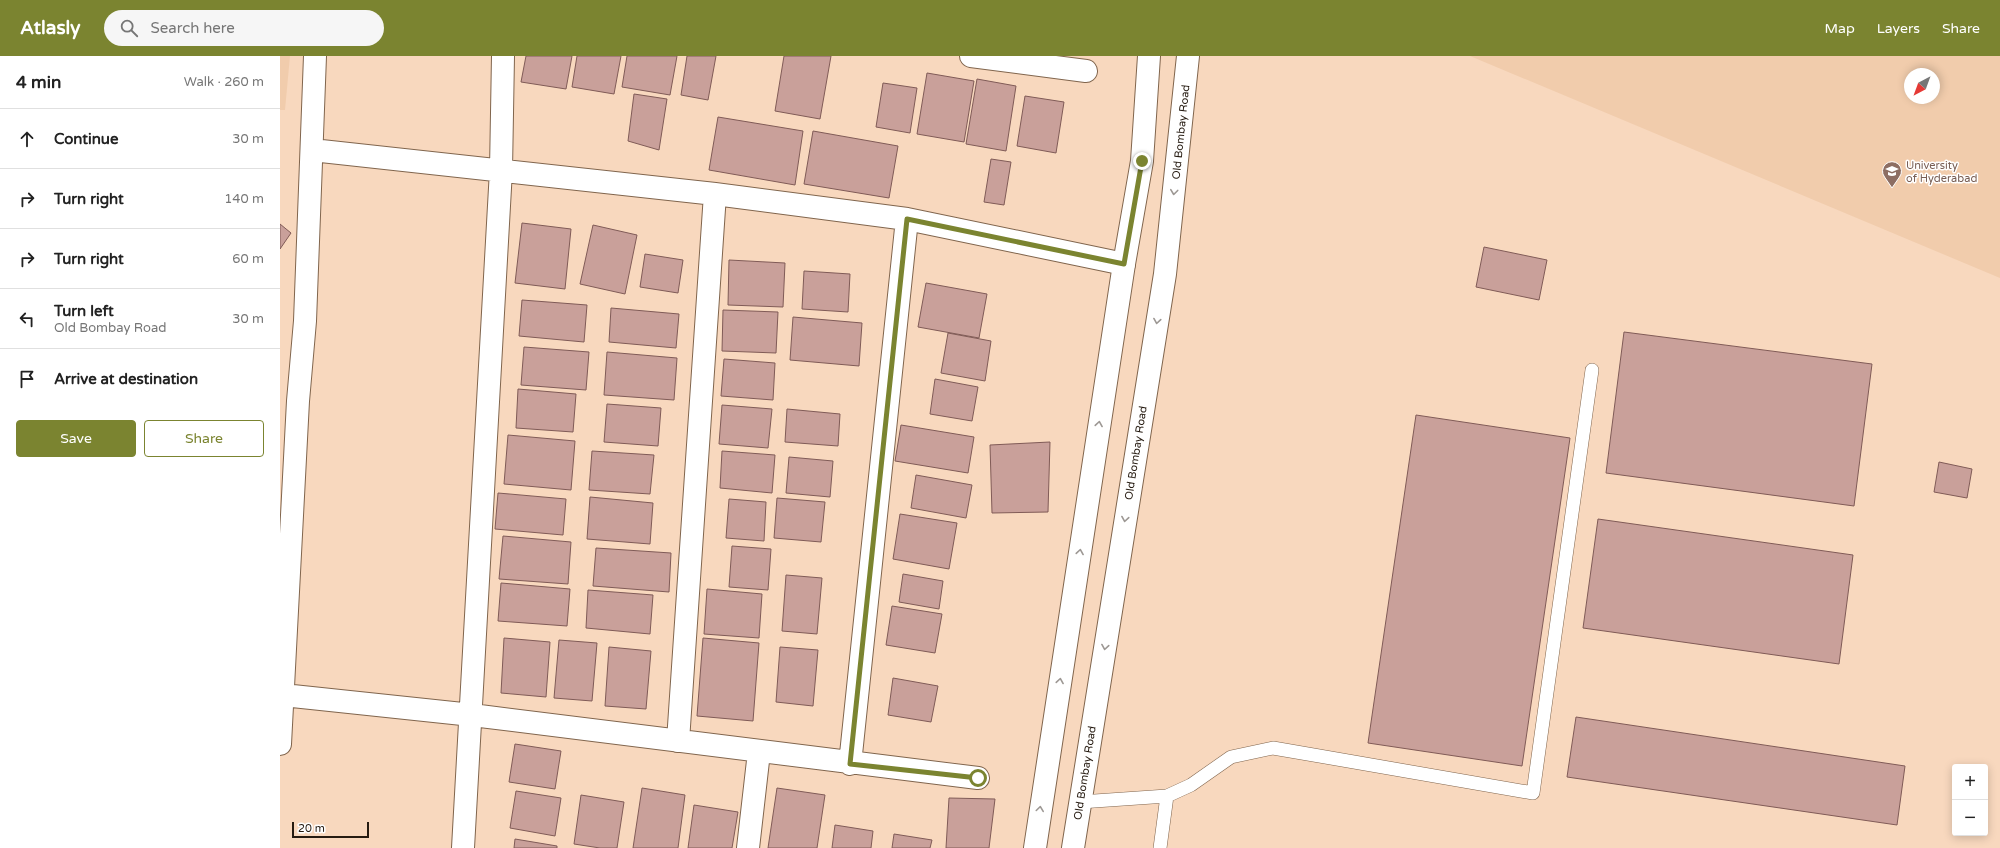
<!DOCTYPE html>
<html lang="en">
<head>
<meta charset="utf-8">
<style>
  body { margin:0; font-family:"Varela Round",sans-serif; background:#f6f6f6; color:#222 }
  .controls { position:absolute; right:12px; bottom:12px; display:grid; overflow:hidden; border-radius:4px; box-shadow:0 2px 10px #0003 }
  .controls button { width:36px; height:36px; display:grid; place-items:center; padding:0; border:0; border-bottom:1px solid #e0e0e0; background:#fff; color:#222; font:20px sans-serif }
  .compass { position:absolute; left:1624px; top:12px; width:36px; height:36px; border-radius:50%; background:#fff; box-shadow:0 2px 10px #0003; rotate:221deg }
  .scale { position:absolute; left:12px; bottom:10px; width:77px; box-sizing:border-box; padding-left:4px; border:2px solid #261b11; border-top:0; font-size:11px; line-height:14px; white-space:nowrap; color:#261b11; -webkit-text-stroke:3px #fff; paint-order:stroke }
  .stop { position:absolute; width:12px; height:12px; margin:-9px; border:3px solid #7b8430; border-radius:50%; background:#fff }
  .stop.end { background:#7b8430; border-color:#fff; box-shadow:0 1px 4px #0008 }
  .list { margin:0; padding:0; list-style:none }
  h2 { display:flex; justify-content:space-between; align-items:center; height:52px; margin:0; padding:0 16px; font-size:17px }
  h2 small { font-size:13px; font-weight:400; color:#767676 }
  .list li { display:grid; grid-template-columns:26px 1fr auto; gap:12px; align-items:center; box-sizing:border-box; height:60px; padding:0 16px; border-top:1px solid #e0e0e0 }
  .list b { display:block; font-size:15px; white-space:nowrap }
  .list p { margin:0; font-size:13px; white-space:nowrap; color:#767676 }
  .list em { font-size:13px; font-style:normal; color:#767676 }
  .actions { display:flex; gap:8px; padding:12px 16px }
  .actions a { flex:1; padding:9px 0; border:1px solid #7b8430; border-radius:4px; text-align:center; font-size:14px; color:#7b8430 }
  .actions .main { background:#7b8430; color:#fff }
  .icon { flex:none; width:22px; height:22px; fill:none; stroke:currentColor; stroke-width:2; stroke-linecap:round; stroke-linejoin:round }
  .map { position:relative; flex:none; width:1720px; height:792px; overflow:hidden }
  header { display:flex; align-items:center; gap:24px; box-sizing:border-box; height:56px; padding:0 20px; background:#7b8430; color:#fff }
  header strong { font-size:19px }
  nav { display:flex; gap:22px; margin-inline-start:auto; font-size:14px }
  .search { width:280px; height:36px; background:#f6f6f6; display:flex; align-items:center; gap:10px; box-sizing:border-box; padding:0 14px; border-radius:22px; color:#767676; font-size:15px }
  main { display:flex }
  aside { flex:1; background:#fff }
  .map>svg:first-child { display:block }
  .built { fill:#f1ccac; fill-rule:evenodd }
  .building { fill:#c9a09a; stroke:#805b57 }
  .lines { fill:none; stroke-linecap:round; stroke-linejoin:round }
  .service-casing { stroke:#80654d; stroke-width:14 }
  .minor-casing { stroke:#80654d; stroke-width:24 }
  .primary-casing { stroke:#80654d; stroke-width:24 }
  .service { stroke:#fff; stroke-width:13 }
  .minor { stroke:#fff; stroke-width:22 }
  .primary { stroke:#fff; stroke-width:22 }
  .oneway { stroke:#9d9894 }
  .route { stroke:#7b8430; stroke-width:5 }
  .labels { text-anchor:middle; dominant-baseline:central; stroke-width:3; stroke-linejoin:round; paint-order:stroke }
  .street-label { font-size:11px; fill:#261b11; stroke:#fff }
  .education-label { font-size:11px; fill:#785e54; stroke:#fff; text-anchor:start }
</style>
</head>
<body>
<header>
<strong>Atlasly</strong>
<div class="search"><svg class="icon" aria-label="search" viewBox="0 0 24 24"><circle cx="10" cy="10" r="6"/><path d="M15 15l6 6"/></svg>Search here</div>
<nav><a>Map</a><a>Layers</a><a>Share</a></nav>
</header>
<main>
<aside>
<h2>4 min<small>Walk · 260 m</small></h2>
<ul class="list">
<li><svg class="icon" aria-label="ahead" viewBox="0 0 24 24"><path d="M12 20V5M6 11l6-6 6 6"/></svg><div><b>Continue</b></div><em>30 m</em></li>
<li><svg class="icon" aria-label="right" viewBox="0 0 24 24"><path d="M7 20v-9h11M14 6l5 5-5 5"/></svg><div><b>Turn right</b></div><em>140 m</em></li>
<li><svg class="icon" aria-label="right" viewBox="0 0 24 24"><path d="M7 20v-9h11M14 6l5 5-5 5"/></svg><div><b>Turn right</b></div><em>60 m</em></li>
<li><svg class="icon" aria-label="left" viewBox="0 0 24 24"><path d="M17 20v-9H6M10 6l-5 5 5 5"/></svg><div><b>Turn left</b><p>Old Bombay Road</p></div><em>30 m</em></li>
<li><svg class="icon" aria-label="arrive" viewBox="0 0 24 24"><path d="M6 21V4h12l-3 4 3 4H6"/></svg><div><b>Arrive at destination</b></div></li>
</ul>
<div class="actions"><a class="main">Save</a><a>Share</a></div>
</aside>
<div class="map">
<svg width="1720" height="792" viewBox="0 0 1720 792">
  <rect width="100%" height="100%" fill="#f8d8be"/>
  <!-- built -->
  <path class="built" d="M0 0H10L5 54H0Z
    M1190 0H1720V222ZM1630 18H1654V42H1630Z"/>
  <!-- building -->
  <path class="building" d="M246 0H292L286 33 241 26Z
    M297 0H341L334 38 292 31Z
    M347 0H397L390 39 342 31Z
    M407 0H436L428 44 401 39Z
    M504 0H551L540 63 495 55Z
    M647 17 694 25 684 86 637 78Z
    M697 23 736 30 726 95 686 88Z
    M603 27 637 32 630 77 596 71Z
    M354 38 387 43 379 94 348 85Z
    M745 40 784 46 776 97 737 90Z
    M438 61 523 75 515 129 429 114Z
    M533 75 618 90 609 142 524 128Z
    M711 103 731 106 724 149 704 146Z
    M242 167 291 173 285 233 235 227Z
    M0 168 11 177 0 193Z
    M313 169 357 179 345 238 300 228Z
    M1204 191 1267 204 1259 244 1196 231Z
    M365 198 403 204 398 237 360 231Z
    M449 204 505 207 503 251 448 249Z
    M524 215 570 218 568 256 522 253Z
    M646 227 707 238 699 282 638 271Z
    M242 244 307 249 304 286 239 280Z
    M331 252 399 258 396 292 329 286Z
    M443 254 498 256 496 297 442 295Z
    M513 261 582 267 579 310 510 304Z
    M1344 276 1592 308 1574 450 1326 417Z
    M668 277 711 285 705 325 661 317Z
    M244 291 309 296 306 334 241 329Z
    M327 296 397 302 394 344 324 339Z
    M444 303 495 307 493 344 441 340Z
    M655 323 698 331 692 365 650 358Z
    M238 333 296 338 293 376 236 372Z
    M327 348 381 352 378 390 324 386Z
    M442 349 492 353 488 392 439 388Z
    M507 353 560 358 558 390 505 386Z
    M1136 359 1290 382 1242 710 1088 687Z
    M621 369 694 381 688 417 615 405Z
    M228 379 295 385 291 434 224 428Z
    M770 386 768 456 712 457 710 389Z
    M312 395 374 399 370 438 309 434Z
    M442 395 495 399 492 437 440 432Z
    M509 401 553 405 550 441 506 437Z
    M1659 406 1692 413 1687 442 1654 436Z
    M636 419 692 429 686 462 631 452Z
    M218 437 286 443 283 479 215 473Z
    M310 441 373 447 370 488 307 483Z
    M497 442 545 446 541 486 494 482Z
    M449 443 486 446 484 485 446 482Z
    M620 458 677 467 669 513 613 503Z
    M1318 463 1573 499 1559 608 1303 572Z
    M223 480 291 486 288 528 219 523Z
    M452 490 491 493 488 534 449 531Z
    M316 492 391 497 389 536 313 530Z
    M623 518 663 525 659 553 619 546Z
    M506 519 542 522 537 578 502 575Z
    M221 527 290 533 287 570 218 565Z
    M427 533 482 538 479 582 424 578Z
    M308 534 373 539 370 578 306 572Z
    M612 550 662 558 655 597 606 589Z
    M224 582 270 586 266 641 221 637Z
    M423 582 479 587 473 665 417 660Z
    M279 584 317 587 312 645 274 642Z
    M329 591 371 595 366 653 325 650Z
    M500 591 538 594 533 650 496 646Z
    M613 622 658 630 651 666 608 659Z
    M1296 661 1625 710 1617 769 1287 721Z
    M235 688 281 695 275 733 229 726Z
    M362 732 405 739 398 792H353Z
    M497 732 545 739 537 792H488Z
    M236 735 281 742 275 780 230 772Z
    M301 739 344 746 337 792H320L294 788Z
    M669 742 715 743 709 792H666Z
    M414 749 458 756 452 792H408Z
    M555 769 593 775 591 792H552Z
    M614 778 652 784 650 792H612Z
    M235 783 277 790V792H234Z"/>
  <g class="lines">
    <!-- service casing -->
    <g class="service-casing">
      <path id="service" d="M800 746 887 740 911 729 951 701 993 692 1253 737 1312 314
        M880 792 887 740"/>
    </g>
    <!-- minor casing -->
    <g class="minor-casing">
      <path id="minor" d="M691 0 806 15
        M32 94 435 138 627 163 844 208
        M3 639 192 659 698 722
        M398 685 435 138
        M0 688 18 345 25 265 35 0
        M570 708 627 163
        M183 792 221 114 223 0
        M468 792 479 696"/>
    </g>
    <!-- primary casing -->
    <g class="primary-casing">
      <path id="primary" d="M755 792 844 208 862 105 869 0
        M793 792 885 218 908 0"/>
    </g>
    <!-- service -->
    <use href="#service" class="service"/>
    <!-- minor -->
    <use href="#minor" class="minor"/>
    <!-- primary -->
    <use href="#primary" class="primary"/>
  </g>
  <!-- one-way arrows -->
  <defs><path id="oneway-chevron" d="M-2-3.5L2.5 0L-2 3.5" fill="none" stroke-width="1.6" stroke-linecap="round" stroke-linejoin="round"/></defs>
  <g class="oneway">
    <use href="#oneway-chevron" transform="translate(894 136) rotate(97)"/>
    <use href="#oneway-chevron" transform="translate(877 265) rotate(99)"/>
    <use href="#oneway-chevron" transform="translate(819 368) rotate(-81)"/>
    <use href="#oneway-chevron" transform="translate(845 463) rotate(99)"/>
    <use href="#oneway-chevron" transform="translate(800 496) rotate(-81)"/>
    <use href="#oneway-chevron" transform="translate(825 591) rotate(99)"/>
    <use href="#oneway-chevron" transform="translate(780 625) rotate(-81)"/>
    <use href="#oneway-chevron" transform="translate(760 753) rotate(-82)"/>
  </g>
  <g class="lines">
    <!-- route -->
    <path class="route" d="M698 722 570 708 627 163 844 208 862 105"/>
  </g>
  <!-- icons -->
  <defs>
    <g id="university-pin" transform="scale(1)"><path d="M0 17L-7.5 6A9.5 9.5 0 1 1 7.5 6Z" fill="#8d6e63" stroke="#fff"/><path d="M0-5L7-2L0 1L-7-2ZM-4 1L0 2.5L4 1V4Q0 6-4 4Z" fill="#fff"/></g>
  </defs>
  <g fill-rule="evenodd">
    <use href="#university-pin" x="1612" y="115"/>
  </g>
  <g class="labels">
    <!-- street labels -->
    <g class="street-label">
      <text transform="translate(901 76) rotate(-84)">Old Bombay Road</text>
      <text transform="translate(856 397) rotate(-81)">Old Bombay Road</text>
      <text transform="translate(805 717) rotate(-81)">Old Bombay Road</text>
    </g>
    <!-- education labels -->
    <g class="education-label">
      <text x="1626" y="109">University<tspan x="1626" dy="13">of Hyderabad</tspan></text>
    </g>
  </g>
</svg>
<div class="controls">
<button>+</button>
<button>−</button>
</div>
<svg class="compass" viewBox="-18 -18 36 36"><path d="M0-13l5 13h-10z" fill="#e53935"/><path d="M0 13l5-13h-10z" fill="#767676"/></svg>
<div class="scale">20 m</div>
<div class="stop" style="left:698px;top:722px"></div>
<div class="stop end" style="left:862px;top:105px"></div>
</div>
</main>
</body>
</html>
